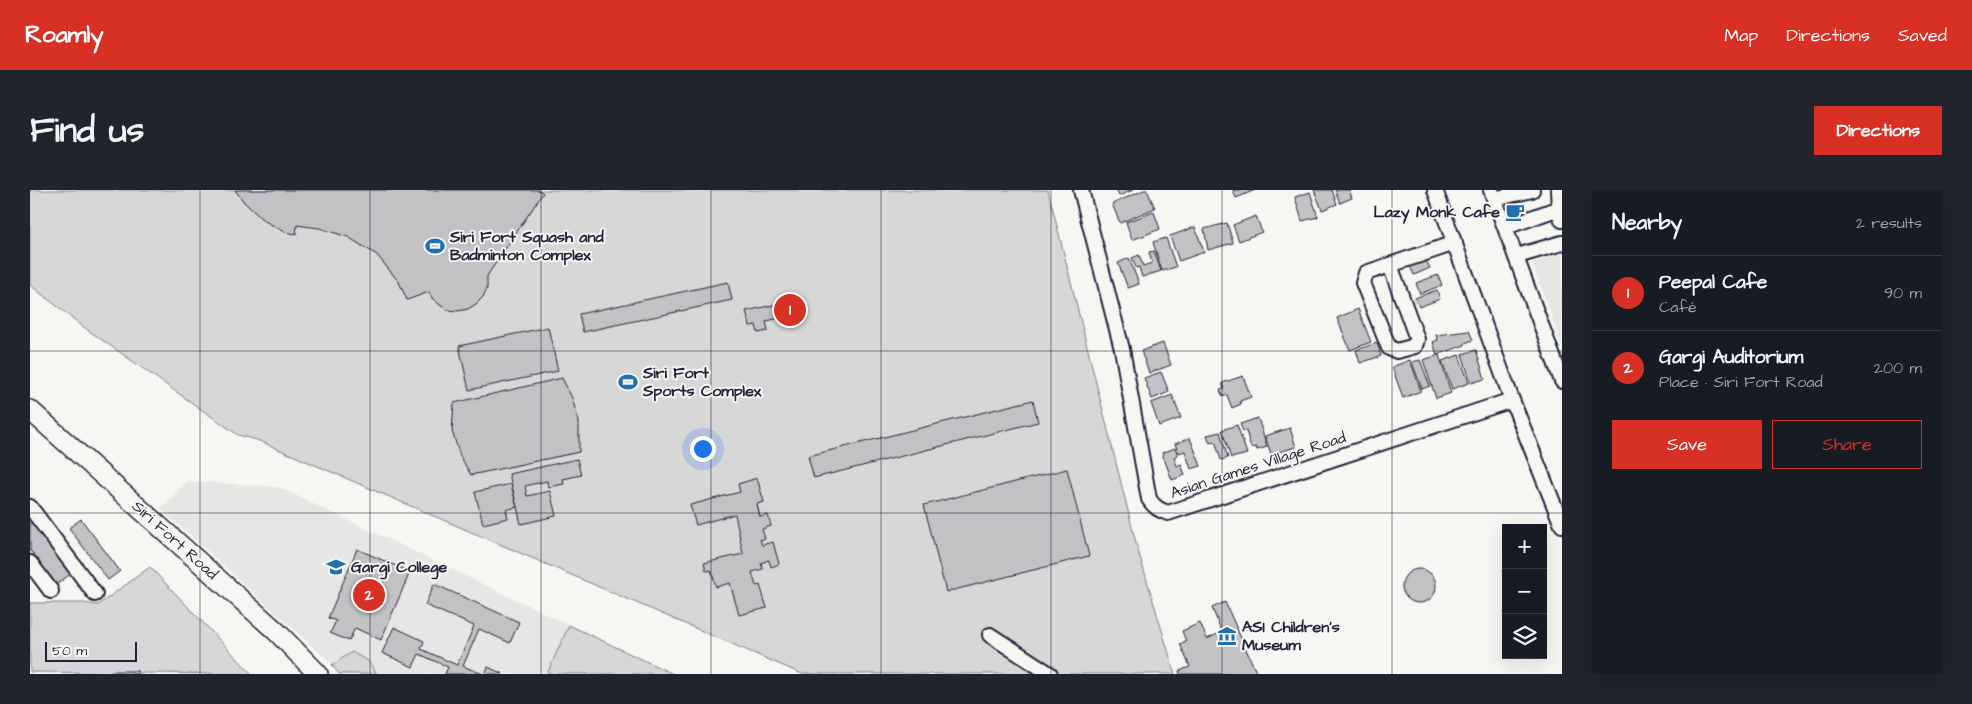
<!DOCTYPE html>
<html lang="en">
<head>
<meta charset="utf-8">
<style>
  body { margin:0; font-family:"Architects Daughter",sans-serif; background:#20242c; color:#f1f3f6 }
  .controls { position:absolute; right:15px; bottom:15px; display:grid; overflow:hidden; border-radius:0px; box-shadow:0 5px 20px #0002 }
  .controls button { width:45px; height:45px; display:grid; place-items:center; padding:0; border:0; border-bottom:1px solid #363941; background:#171b24; color:#f1f3f6; font:25px sans-serif }
  .scale { position:absolute; left:15px; bottom:12px; width:92px; box-sizing:border-box; padding-left:5px; border:2px solid #22223b; border-top:0; font-size:14px; line-height:18px; white-space:nowrap; color:#22223b; -webkit-text-stroke:4px #f6f6f2; paint-order:stroke }
  .you { position:absolute; left:672px; top:258px; width:18px; height:18px; margin:-12px; border:4px solid #fff; border-radius:50%; background:#1a73e8; box-shadow:0 0 0 8px #1a73e833 }
  .badge { display:grid; place-items:center; width:32px; height:32px; border-radius:50%; background:#d93025; color:#fff; font-size:16px; font-weight:700 }
  .pin { position:absolute; translate:-50% -50%; border:2px solid #fff; box-shadow:0 1px 5px #0006 }
  .list { margin:0; padding:0; list-style:none }
  h2 { display:flex; justify-content:space-between; align-items:center; height:65px; margin:0; padding:0 20px; font-size:21px }
  h2 small { font-size:16px; font-weight:400; color:#9ea1a6 }
  .list li { display:grid; grid-template-columns:32px 1fr auto; gap:15px; align-items:center; box-sizing:border-box; height:75px; padding:0 20px; border-top:1px solid #363941 }
  .list b { display:block; font-size:19px; white-space:nowrap }
  .list p { margin:0; font-size:16px; white-space:nowrap; color:#9ea1a6 }
  .list em { font-size:16px; font-style:normal; color:#9ea1a6 }
  .actions { display:flex; gap:10px; padding:15px 20px }
  .actions a { flex:1; padding:11px 0; border:1px solid #d93025; border-radius:0px; text-align:center; font-size:18px; color:#d93025 }
  .actions .main { background:#d93025; color:#fff }
  .icon { flex:none; width:28px; height:28px; fill:none; stroke:currentColor; stroke-width:2; stroke-linecap:round; stroke-linejoin:round }
  .map { position:relative; flex:none; width:1532px; height:484px; overflow:hidden; border-radius:0px }
  header { display:flex; align-items:center; gap:30px; box-sizing:border-box; height:70px; padding:0 25px; background:#d93025; color:#fff }
  header strong { font-size:24px }
  nav { display:flex; gap:28px; margin-inline-start:auto; font-size:18px }
  .intro { display:flex; align-items:center; justify-content:space-between; box-sizing:border-box; height:120px; padding:0 30px }
  h1 { margin:0; font-size:35px }
  .button { padding:12px 22px; border-radius:0px; background:#d93025; color:#fff; font-size:18px; font-weight:700 }
  main { display:flex; gap:30px; padding:0 30px }
  aside { flex:1; background:#171b24; border-radius:0px; box-shadow:0 5px 20px #0002 }
  .map>svg:first-child { display:block }
  .built { fill:#e6e6e4 }
  .green { fill:#d7d7d7; stroke:#7c7c89 }
  .building { fill:#c2c2c4; stroke:#22223b }
  .lines { fill:none; stroke-linecap:round; stroke-linejoin:round }
  .street-casing { stroke:#22223b; stroke-width:18 }
  .secondary-casing { stroke:#22223b; stroke-width:22 }
  .street { stroke:#f6f6f2; stroke-width:14 }
  .secondary { stroke:#f6f6f2; stroke-width:19 }
  .grid { fill:none; stroke:#22223b; stroke-width:1; stroke-opacity:0.55 }
  .labels { text-anchor:middle; dominant-baseline:central; stroke-width:4; stroke-linejoin:round; paint-order:stroke }
  .poi-label { font-size:16px; font-weight:bold; fill:#22223b; stroke:#f6f6f2; text-anchor:start }
  .street-label { font-size:16px; fill:#22223b; stroke:#f6f6f2 }
</style>
</head>
<body>
<header>
<strong>Roamly</strong>
<nav><a>Map</a><a>Directions</a><a>Saved</a></nav>
</header>
<div class="intro"><h1>Find us</h1><a class="button">Directions</a></div>
<main>
<div class="map">
<svg width="1532" height="484" viewBox="0 0 1532 484">
  <rect width="100%" height="100%" fill="#f6f6f2"/>
  <filter id="ink" filterUnits="userSpaceOnUse"><feTurbulence type="fractalNoise" baseFrequency=".02" numOctaves="2"/><feDisplacementMap in="SourceGraphic" scale="10" xChannelSelector="R" yChannelSelector="G"/><feConvolveMatrix kernelMatrix="1 2 1 2 8 2 1 2 1" color-interpolation-filters="sRGB"/></filter>
  <g filter="url(#ink)">
    <!-- built -->
    <path class="built" d="M1532 63V155L1502 73Z
      M157 291 248 297 643 484H309L302 474 131 319Z"/>
    <!-- green -->
    <path class="green" d="M0 0H1018L1107 357 1145 484H772L227 250 208 245 55 138 0 95Z
      M120 377 222 484 0 482V413H53L68 415Z
      M539 435 643 484H517Z
      M322 462 338 471 347 484H309L302 475Z"/>
    <!-- building -->
    <path class="building" d="M205 0H509L513 3 457 86V98L453 107 446 114 438 119 428 121 418 120 410 115 402 108 399 102 377 110 369 92 347 65 318 47 289 38 267 35 266 44 255 42 233 30 214 12Z
      M1087 0H1103L1089 6Z
      M1114 0H1117L1125 18 1090 33 1082 14Z
      M1203 0H1225L1206 8Z
      M1284 0H1302L1307 14 1292 20Z
      M1305 0H1319L1322 8 1310 13Z
      M1280 2 1288 27 1272 31 1265 7Z
      M1124 22 1130 39 1102 50 1096 32Z
      M1226 26 1232 42 1209 51 1203 35Z
      M1197 33 1203 53 1178 60 1174 39Z
      M1165 37 1174 62 1149 71 1140 46Z
      M1136 48 1146 77 1132 81 1123 52Z
      M1124 61 1131 81 1112 87 1109 77 1106 78 1102 68 1109 65 1113 76 1122 73 1119 62Z
      M1394 67 1400 78 1384 85 1379 74Z
      M1099 68 1109 94 1098 98 1088 73Z
      M1408 85 1412 95 1390 104 1386 93Z
      M698 92 702 110 553 142 549 124Z
      M1407 100 1410 109 1389 117 1385 108Z
      M770 109 773 123 736 131 738 141 728 143 726 135 720 136 716 121Z
      M1328 119 1341 152 1320 160 1307 128Z
      M518 137 528 181 439 200 429 156Z
      M1439 141 1443 150 1435 153V155L1407 165 1403 152 1408 150 1406 145Z
      M1133 153 1141 175 1119 183 1111 161Z
      M1347 153 1351 166 1330 173 1326 160Z
      M1446 160 1455 189 1441 193 1432 164Z
      M1409 165 1421 203 1406 208 1393 170Z
      M1429 165 1439 193 1422 199 1412 171Z
      M1380 170 1391 201 1373 208 1362 177Z
      M1390 170 1400 196 1392 199 1382 172Z
      M1131 182 1139 202 1122 209 1114 188Z
      M1213 186 1221 207 1210 211 1211 214 1202 218 1197 205 1193 207 1190 200 1194 199 1192 193Z
      M532 188 542 208 549 232V262L441 285 430 266 422 241 424 213Z
      M1142 205 1151 228 1129 236 1121 213Z
      M1003 210 1008 232 784 288 778 266Z
      M1228 228 1237 257 1227 260 1226 257 1221 258 1216 241H1213L1210 234Z
      M1207 235 1217 264 1201 268 1192 240Z
      M1260 238 1266 257 1241 264 1235 246Z
      M1190 242 1198 268 1191 270 1185 251 1180 253 1177 245Z
      M1160 248 1171 276 1161 279 1155 261 1149 263 1145 254Z
      M1145 258 1148 265 1144 267 1147 276 1151 274 1155 285 1142 290 1132 263Z
      M547 269 551 285 533 289 534 294 518 297 517 291 495 296 497 306 520 301 526 326 491 334 479 284Z
      M1037 279 1059 366 916 402 894 315Z
      M727 288 734 312 727 314 730 327 738 325 741 336 732 339 735 349 730 350 732 355 743 352 749 374 741 377 739 370 731 373 733 379 722 382 726 396 730 395 737 418 709 425 700 393 686 397 681 380 676 381 674 373 713 364 705 324 666 335 660 315 710 302 708 294Z
      M481 294 487 317 476 320 478 328 453 334 445 302Z
      M0 324 43 382 26 395 0 360Z
      M51 329 90 381 78 390 39 338Z
      M327 359 380 382 351 450 325 438 319 451 300 443 306 431 298 428Z
      M1372 396a17 17 0 1 1 34 0a17 17 0 1 1-34 0Z
      M404 394 489 432 480 453 449 439 433 476 453 484H415L418 477 389 464 383 477 352 463 364 437 394 451 391 459 427 475 444 436 395 415Z
      M1195 412 1227 484H1150L1149 481 1160 477 1150 454 1156 451 1152 441 1170 433 1177 449 1192 442 1182 418Z
      M458 477 473 484H455Z
      M81 481H108V484H81Z"/>
    <g class="lines">
      <!-- street casing -->
      <g class="street-casing">
        <path id="street" d="M1051 0 1092 159 1119 309C1124 317 1129 320 1138 323L1482 210
          M1405 0 1482 210 1532 335
          M1461 0 1532 191
          M1528 0 1529 18 1532 30
          M1464 9 1502 0
          M1476 37 1532 17
          M1487 66 1532 53
          M1360 75 1387 149 1385 156 1367 161 1359 158 1333 93 1336 83 1425 53
          M0 317 65 404
          M0 373 21 401
          M960 445 1020 484"/>
      </g>
      <!-- secondary casing -->
      <g class="secondary-casing">
        <path id="secondary" d="M0 220 246 441 288 484"/>
      </g>
      <!-- street -->
      <use href="#street" class="street"/>
      <!-- secondary -->
      <use href="#secondary" class="secondary"/>
    </g>
  </g>
  <!-- grid -->
  <path class="grid" d="M170 0V484M340 0V484M511 0V484M681 0V484M851 0V484M1021 0V484M1192 0V484M1362 0V484M0 161H1532M0 323H1532"/>
  <!-- icons -->
  <defs>
    <g id="cafe-bare" transform="scale(1.5)"><path d="M-5.5-4.5H6V0H3Q3 3.5 0 3.5H-2.5Q-5.5 3.5-5.5 0ZM3-3.2v2h1.7v-2ZM-6 4.5H4V6H-6Z" fill="#1f6fb2" stroke="#f6f6f2" stroke-width="2.5" paint-order="stroke"/></g>
    <g id="stadium-bare" transform="scale(1.5)"><path d="M0-5a6.5 5 0 1 0 0 10a6.5 5 0 1 0 0-10ZM-3.5-1.8h7v3.6h-7Z" fill="#1f6fb2" stroke="#f6f6f2" stroke-width="2.5" paint-order="stroke"/></g>
    <g id="university-bare" transform="scale(1.5)"><path d="M0-5L7-2L0 1L-7-2ZM-4 1L0 2.5L4 1V4Q0 6-4 4Z" fill="#1f6fb2" stroke="#f6f6f2" stroke-width="2.5" paint-order="stroke"/></g>
    <g id="museum-bare" transform="scale(1.5)"><path d="M0-6L6-3V-2H-6V-3ZM-5-1h2V3h-2ZM-1-1h2V3h-2ZM3-1h2V3H3ZM-6 4H6V6H-6Z" fill="#1f6fb2" stroke="#f6f6f2" stroke-width="2.5" paint-order="stroke"/></g>
  </defs>
  <g fill-rule="evenodd">
    <use href="#cafe-bare" x="1485" y="22"/>
    <use href="#stadium-bare" x="405" y="56"/>
    <use href="#stadium-bare" x="598" y="192"/>
    <use href="#university-bare" x="306" y="377"/>
    <use href="#museum-bare" x="1197" y="446"/>
  </g>
  <g class="labels">
    <!-- poi labels -->
    <g class="poi-label">
      <text x="1470" y="22" text-anchor="end">Lazy Monk Cafe</text>
      <text x="420" y="47">Siri Fort Squash and<tspan x="420" dy="18">Badminton Complex</tspan></text>
      <text x="613" y="183">Siri Fort<tspan x="613" dy="18">Sports Complex</tspan></text>
      <text x="321" y="377">Gargi College</text>
      <text x="1212" y="437">ASI Children's<tspan x="1212" dy="18">Museum</tspan></text>
    </g>
    <!-- street labels -->
    <g class="street-label">
      <text transform="translate(1228 275) rotate(-18)">Asian Games Village Road</text>
      <text transform="translate(145 350) rotate(42)">Siri Fort Road</text>
    </g>
  </g>
</svg>
<div class="controls">
<button>+</button>
<button>−</button>
<button><svg class="icon" aria-label="layers" viewBox="0 0 24 24"><path d="M12 4l9 5-9 5-9-5zM3 14l9 5 9-5"/></svg></button>
</div>
<div class="scale">50 m</div>
<div class="you"></div>
<div class="pin badge" style="left:760px;top:120px">1</div>
<div class="pin badge" style="left:339px;top:405px">2</div>
</div>
<aside>
<h2>Nearby<small>2 results</small></h2>
<ul class="list">
<li><span class="badge">1</span><div><b>Peepal Cafe</b><p>Café</p></div><em>90 m</em></li>
<li><span class="badge">2</span><div><b>Gargi Auditorium</b><p>Place · Siri Fort Road</p></div><em>200 m</em></li>
</ul>
<div class="actions"><a class="main">Save</a><a>Share</a></div>
</aside>
</main>
</body>
</html>
